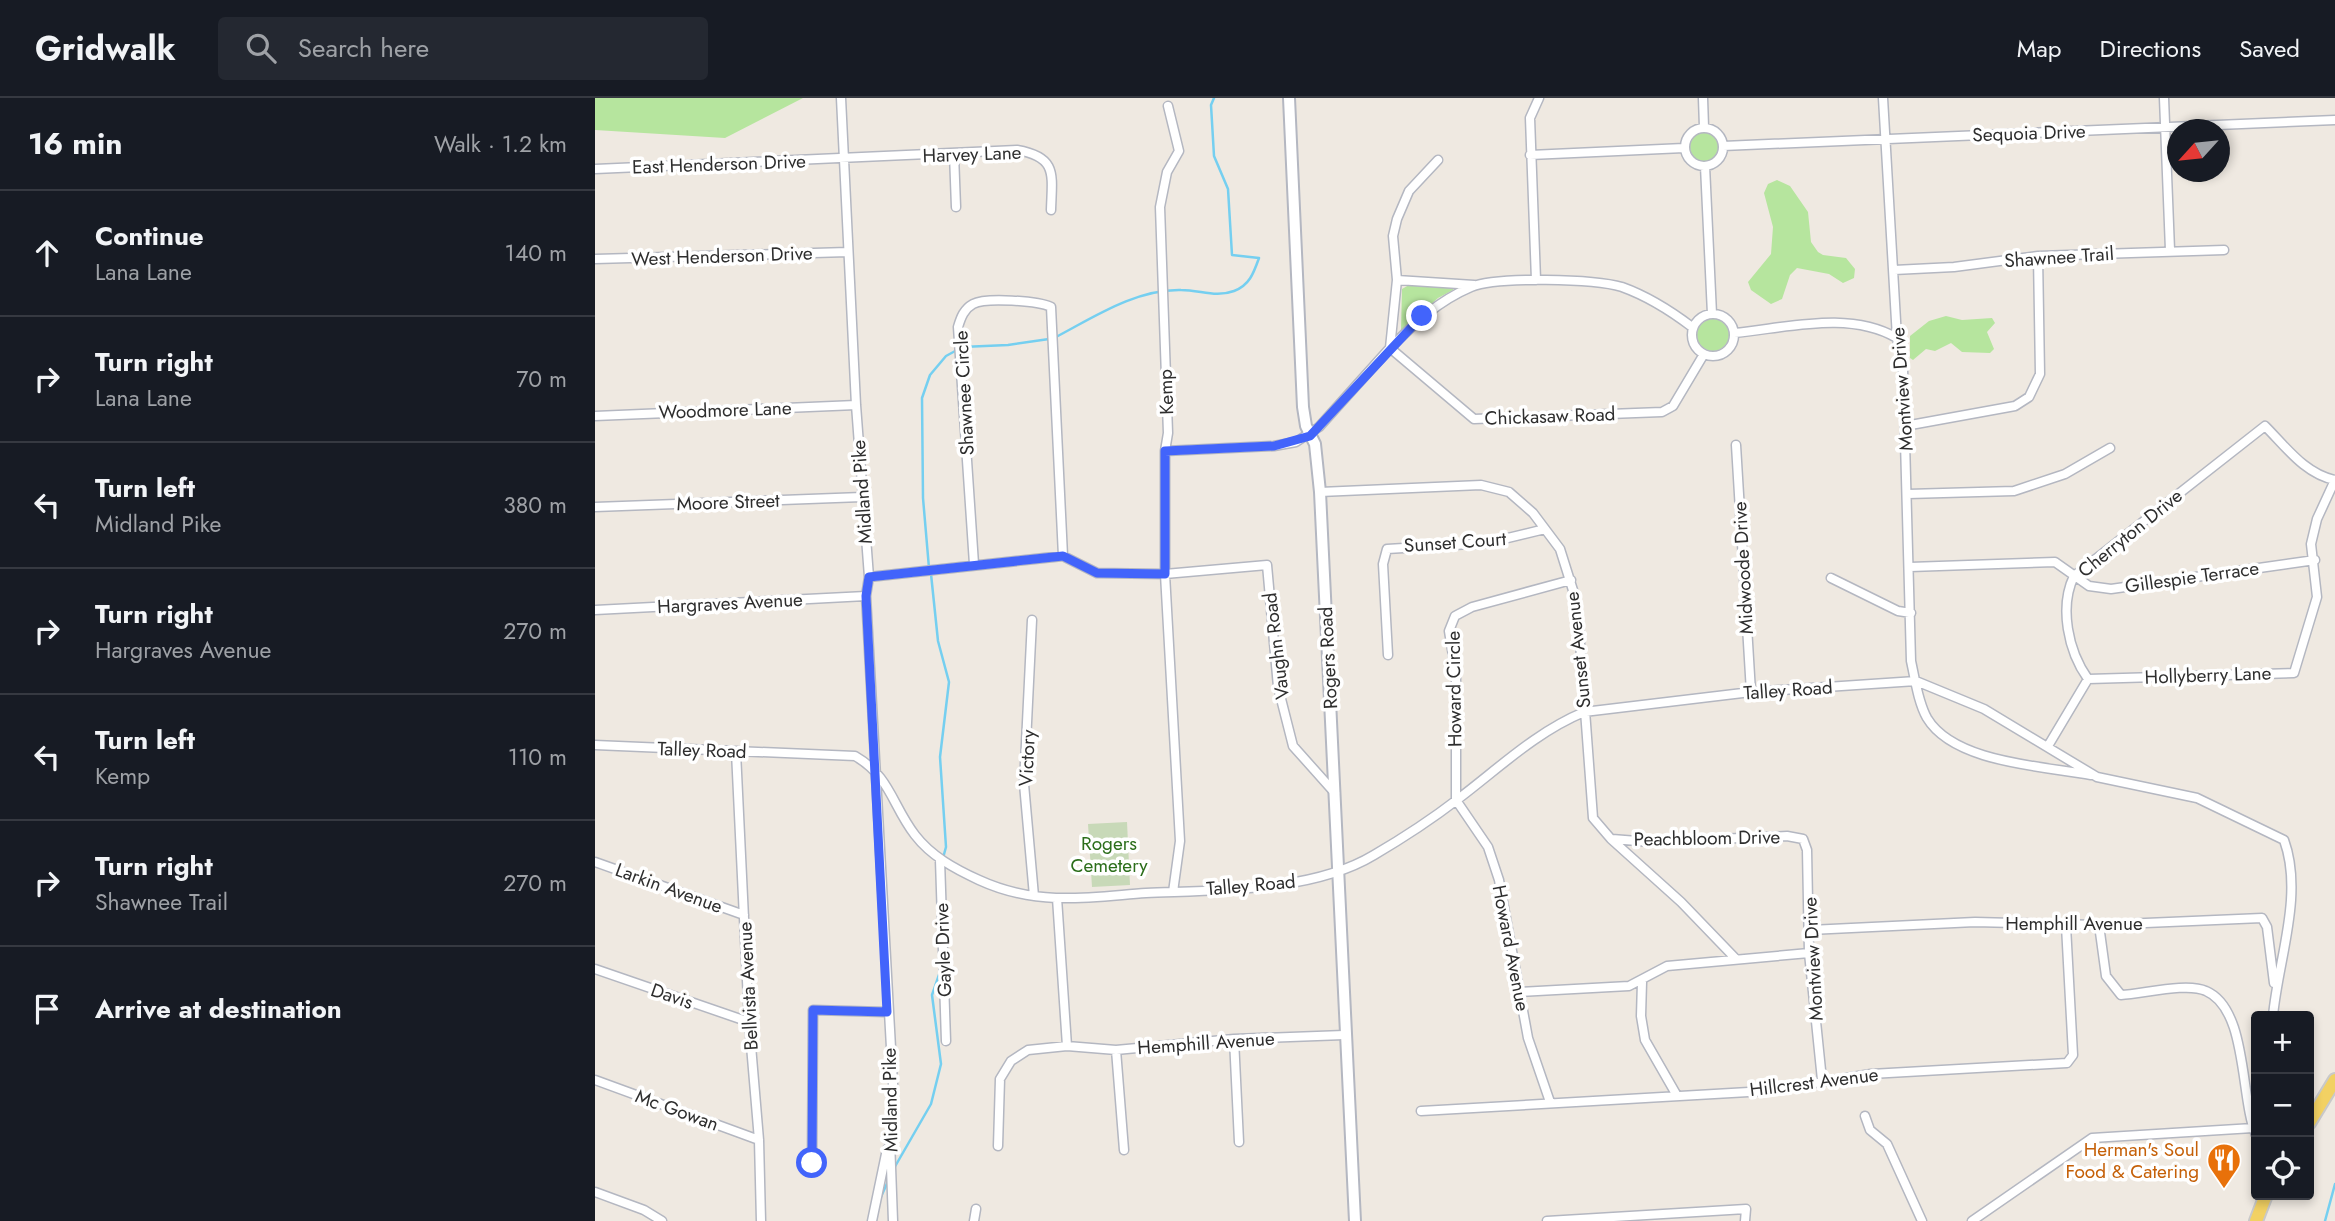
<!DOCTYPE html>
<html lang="en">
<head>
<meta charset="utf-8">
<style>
  body { margin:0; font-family:Jost,sans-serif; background:#242831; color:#f1f3f6 }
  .controls { position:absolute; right:21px; bottom:21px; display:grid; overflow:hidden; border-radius:7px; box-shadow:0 4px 10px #0003 }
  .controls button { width:63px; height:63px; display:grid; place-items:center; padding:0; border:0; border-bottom:2px solid #363941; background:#171b24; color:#f1f3f6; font:35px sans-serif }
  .compass { position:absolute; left:1572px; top:21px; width:63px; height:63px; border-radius:50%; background:#171b24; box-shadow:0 4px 10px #0003; rotate:243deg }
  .stop { position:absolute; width:21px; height:21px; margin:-16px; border:5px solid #4264fb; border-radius:50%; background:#fff }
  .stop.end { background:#4264fb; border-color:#fff; box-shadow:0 2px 7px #0008 }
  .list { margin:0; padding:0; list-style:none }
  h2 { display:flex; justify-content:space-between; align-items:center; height:91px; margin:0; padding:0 28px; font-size:30px }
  h2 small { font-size:23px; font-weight:400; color:#9ea1a6 }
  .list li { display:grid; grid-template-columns:46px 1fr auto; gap:21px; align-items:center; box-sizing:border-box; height:126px; padding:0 28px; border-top:2px solid #363941 }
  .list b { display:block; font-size:26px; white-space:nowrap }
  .list p { margin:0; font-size:23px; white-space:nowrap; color:#9ea1a6 }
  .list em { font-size:23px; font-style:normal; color:#9ea1a6 }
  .icon { flex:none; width:38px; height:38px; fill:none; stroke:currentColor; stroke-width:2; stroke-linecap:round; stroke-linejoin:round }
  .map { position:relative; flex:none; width:1740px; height:1123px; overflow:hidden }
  header { display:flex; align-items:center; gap:42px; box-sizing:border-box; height:98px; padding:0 35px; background:#171b24; border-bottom:2px solid #363941 }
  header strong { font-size:33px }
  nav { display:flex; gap:38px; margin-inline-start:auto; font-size:24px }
  .search { width:490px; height:63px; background:#242831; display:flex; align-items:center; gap:18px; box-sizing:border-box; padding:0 24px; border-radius:7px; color:#9ea1a6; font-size:26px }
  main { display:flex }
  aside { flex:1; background:#171b24 }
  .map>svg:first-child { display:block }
  .green { fill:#b6e59e }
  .cemetery { fill:#c8d9b8 }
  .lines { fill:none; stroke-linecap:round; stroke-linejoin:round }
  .stream { stroke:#75cff0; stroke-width:2.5 }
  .street-casing { stroke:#b4b7c1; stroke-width:11 }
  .secondary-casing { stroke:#b4b7c1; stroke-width:14 }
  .primary-casing { stroke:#c9c9c9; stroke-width:16 }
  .street { stroke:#fff; stroke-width:8 }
  .secondary { stroke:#fff; stroke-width:10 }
  .primary { stroke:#f2d163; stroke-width:12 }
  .route { stroke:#4264fb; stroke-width:9 }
  .labels { text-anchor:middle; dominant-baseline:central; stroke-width:7; stroke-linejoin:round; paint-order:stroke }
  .street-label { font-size:19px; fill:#2e2e2e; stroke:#fff }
  .park-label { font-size:19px; fill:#2c6e1b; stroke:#fff }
  .food-label { font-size:19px; fill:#c56008; stroke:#fff; text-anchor:end }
</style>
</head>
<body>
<header>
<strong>Gridwalk</strong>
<div class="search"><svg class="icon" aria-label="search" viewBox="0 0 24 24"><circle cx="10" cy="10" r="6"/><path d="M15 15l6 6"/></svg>Search here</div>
<nav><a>Map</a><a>Directions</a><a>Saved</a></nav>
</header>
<main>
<aside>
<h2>16 min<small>Walk · 1.2 km</small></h2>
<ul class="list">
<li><svg class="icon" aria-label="ahead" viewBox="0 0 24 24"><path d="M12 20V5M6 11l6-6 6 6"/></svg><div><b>Continue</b><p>Lana Lane</p></div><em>140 m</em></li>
<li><svg class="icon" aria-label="right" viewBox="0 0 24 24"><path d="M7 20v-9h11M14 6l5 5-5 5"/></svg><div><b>Turn right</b><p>Lana Lane</p></div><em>70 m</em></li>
<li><svg class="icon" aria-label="left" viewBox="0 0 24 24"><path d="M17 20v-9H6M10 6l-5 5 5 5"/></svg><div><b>Turn left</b><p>Midland Pike</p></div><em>380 m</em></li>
<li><svg class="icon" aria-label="right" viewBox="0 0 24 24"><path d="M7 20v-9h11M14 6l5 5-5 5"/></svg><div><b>Turn right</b><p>Hargraves Avenue</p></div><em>270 m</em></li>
<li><svg class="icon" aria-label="left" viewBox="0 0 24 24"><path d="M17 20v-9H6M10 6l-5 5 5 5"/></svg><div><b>Turn left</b><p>Kemp</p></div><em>110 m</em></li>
<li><svg class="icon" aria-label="right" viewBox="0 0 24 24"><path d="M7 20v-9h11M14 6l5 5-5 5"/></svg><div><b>Turn right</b><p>Shawnee Trail</p></div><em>270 m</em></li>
<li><svg class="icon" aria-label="arrive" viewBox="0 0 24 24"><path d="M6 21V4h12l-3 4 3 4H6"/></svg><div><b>Arrive at destination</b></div></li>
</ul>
</aside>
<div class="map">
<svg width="1740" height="1123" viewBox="0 0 1740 1123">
  <rect width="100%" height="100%" fill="#efe9e1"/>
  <!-- green -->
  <path class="green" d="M0 0H208L130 40 0 32Z
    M1095 49a15 15 0 1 1 30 0a15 15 0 1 1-30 0Z
    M1182 82 1195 88 1213 114 1216 144 1223 154 1228 157 1251 160 1260 171 1259 180 1248 185 1234 176 1202 170 1195 177 1187 201 1176 206 1156 192 1153 184 1176 156 1178 129 1169 95 1173 86Z
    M814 187 858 189V192L843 200 806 233 807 191Z
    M1351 218 1367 222 1397 220 1400 225 1392 234 1399 251 1395 255 1367 254 1356 245 1340 253 1331 251 1318 262 1315 260V238L1334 223Z
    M1102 237a16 16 0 1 1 32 0a16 16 0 1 1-32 0Z"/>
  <!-- cemetery -->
  <path class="cemetery" d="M532 724 535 787 497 789 493 726Z"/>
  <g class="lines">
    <!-- stream -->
    <path class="stream" d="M461 239C499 219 541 191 586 192 606 192 620 200 639 193 655 187 659 174 664 160L637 157 633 91 619 58 616 7 619 0
      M367 249 413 247 454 241
      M334 470 328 400 327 300 335 277 351 258 362 252
      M336 476 343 543 354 584 345 659 351 749 348 760
      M298 1072 336 1006 346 966 337 897 346 871
      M285 1101 294 1081
      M1730 1123 1740 1086"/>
    <!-- street casing -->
    <g class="street-casing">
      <path id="street" d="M246 0 261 307 274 479 271 498 298 986 295 1042 298 1123
        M1108 0 1109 29
        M1288 0 1302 240 1308 270 1316 563C1320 581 1323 604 1332 620 1359 665 1448 668 1496 677
        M1569 0 1575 152
        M573 8 584 53 572 74 565 109 573 335 570 353V476L585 743 578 794
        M1090 49a19 19 0 1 1 38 0a19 19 0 1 1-38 0Z
        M1128 48 1740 22
        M359 56 361 109
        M935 57 1089 50
        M1110 68 1117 216
        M0 71 422 52C463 59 457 77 456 112
        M0 161 253 154
        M1299 172 1359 169 1443 158 1629 152
        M802 182 879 187
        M941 182 935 20 944 0
        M1097 237a21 21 0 1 1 42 0a21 21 0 1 1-42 0Z
        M1097 229C1076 213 1052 198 1027 189 1000 181 901 178 876 189 843 203 820 225 795 250L879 321 1067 314 1078 308 1109 256
        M1139 235C1192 230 1254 212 1302 240
        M0 318 261 307
        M1310 328 1420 308 1434 299 1445 276 1443 158
        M1141 347 1156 594
        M570 353 679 348 701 344 724 329 795 250 802 182 798 138 802 121 814 93 843 62
        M725 394 886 387 914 394 938 415 965 451 982 505 998 720 1016 741 1086 804 1140 860
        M1313 396 1419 393 1470 376 1515 350
        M0 409 267 399
        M379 466 363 229C366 219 369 211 378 206 391 199 443 203 456 209L468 458
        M1315 469 1460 464 1494 488 1516 491 1720 462
        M274 479 468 458 502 475 570 476 672 467 683 589 698 648 740 695
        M1236 480 1303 513 1316 515
        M0 512 271 498
        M437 522 429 686 439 798
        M793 557 788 466 792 451 892 445 950 431
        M1493 581 1699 575 1722 499 1716 446 1722 421 1740 382
        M0 647 260 658C295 678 297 707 320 737 336 758 360 771 384 782 408 793 435 799 461 800 491 801 522 797 551 795 622 792 718 794 779 757 808 740 837 721 863 701 904 670 941 634 989 614L1156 594 1321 583 1389 611 1502 679 1602 700 1689 742C1709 797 1683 862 1678 918
        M1453 648 1493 581C1473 553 1464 509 1479 478L1670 328C1691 349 1710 376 1740 382
        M141 654 154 924 164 1042 166 1123
        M1017 741 1055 744 1192 738 1208 741 1212 752 1214 855 1227 982
        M345 762 351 943
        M0 764 149 817
        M462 800 472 948
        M1504 827 1511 878 1526 897C1548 896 1592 884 1611 893 1653 911 1645 1000 1661 1037
        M1215 832 1380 824 1504 827 1667 820 1672 829 1679 885
        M0 871 154 924
        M1047 884 1046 918 1050 942 1081 996
        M924 894 1034 888 1072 868 1214 855
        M639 941 644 1044
        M521 952 529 1052
        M0 982 164 1042
        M955 1004 933 940 904 782 893 749 861 702V576L854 533 860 518 877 509 976 482
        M826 1013 1171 993 1276 976 1472 965 1478 957 1471 828
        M1270 1018 1275 1032 1292 1046 1327 1123
        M403 1048 405 981 416 963 433 952 472 948 521 952 639 941 749 937
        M217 1065 218 912 291 914
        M0 1094 49 1112 67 1123
        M277 1123 292 1051
        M379 1123 381 1111
        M952 1123 1151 1111 1150 1123
        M1377 1123 1497 1040 1658 1030"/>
    </g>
    <!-- secondary casing -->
    <g class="secondary-casing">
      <path id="secondary" d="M694 0 708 309 711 328 720 346 725 394 760 1123"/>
    </g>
    <!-- primary casing -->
    <g class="primary-casing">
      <path id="primary" d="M1714 1025 1740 982
        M1661 1123 1671 1097"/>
    </g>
    <!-- street -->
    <use href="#street" class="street"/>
    <!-- secondary -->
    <use href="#secondary" class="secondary"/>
    <!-- primary -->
    <use href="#primary" class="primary"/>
  </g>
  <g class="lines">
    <!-- route -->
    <path class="route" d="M217 1065 218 912 292 914 271 498 274 479 468 458 502 475 570 476V353L679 348 715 338 827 218"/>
  </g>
  <!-- icons -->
  <defs>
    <g id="restaurant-pin" transform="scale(1.75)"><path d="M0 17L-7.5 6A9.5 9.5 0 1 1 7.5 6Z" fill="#e8710a" stroke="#fff"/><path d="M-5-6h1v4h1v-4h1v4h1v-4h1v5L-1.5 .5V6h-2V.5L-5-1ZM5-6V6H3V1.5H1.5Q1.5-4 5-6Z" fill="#fff"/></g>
  </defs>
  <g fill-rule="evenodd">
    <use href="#restaurant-pin" x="1629" y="1062"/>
  </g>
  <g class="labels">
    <!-- street labels -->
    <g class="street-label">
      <text transform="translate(1434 35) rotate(-2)">Sequoia Drive</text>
      <text transform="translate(377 56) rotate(-2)">Harvey Lane</text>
      <text transform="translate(124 66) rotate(-2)">East Henderson Drive</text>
      <text transform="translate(127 158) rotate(-2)">West Henderson Drive</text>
      <text transform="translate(1464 159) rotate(-4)">Shawnee Trail</text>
      <text transform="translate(1307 291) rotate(-94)">Montview Drive</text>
      <text transform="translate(571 294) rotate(-92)">Kemp</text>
      <text transform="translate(369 295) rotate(-93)">Shawnee Circle</text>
      <text transform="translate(130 312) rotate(-2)">Woodmore Lane</text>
      <text transform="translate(955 318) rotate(-2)">Chickasaw Road</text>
      <text transform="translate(267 394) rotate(-94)">Midland Pike</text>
      <text transform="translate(133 404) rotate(-2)">Moore Street</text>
      <text transform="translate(1535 435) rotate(-39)">Cherryton Drive</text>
      <text transform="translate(860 444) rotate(-4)">Sunset Court</text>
      <text transform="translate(1148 470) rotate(-93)">Midwoode Drive</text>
      <text transform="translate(1597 479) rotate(-8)">Gillespie Terrace</text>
      <text transform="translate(135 505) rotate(-3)">Hargraves Avenue</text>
      <text transform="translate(681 548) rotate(-97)">Vaughn Road</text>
      <text transform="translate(983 552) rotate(-96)">Sunset Avenue</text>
      <text transform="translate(733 560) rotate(-93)">Rogers Road</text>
      <text transform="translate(1613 577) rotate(-2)">Hollyberry Lane</text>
      <text transform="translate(859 591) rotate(-91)">Howard Circle</text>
      <text transform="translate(1193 592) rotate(-4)">Talley Road</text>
      <text transform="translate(107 652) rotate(2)">Talley Road</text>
      <text transform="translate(432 660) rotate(-87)">Victory</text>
      <text transform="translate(1112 740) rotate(-1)">Peachbloom Drive</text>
      <text transform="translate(656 787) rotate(-5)">Talley Road</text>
      <text transform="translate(74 790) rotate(20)">Larkin Avenue</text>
      <text x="1479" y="825">Hemphill Avenue</text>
      <text transform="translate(916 850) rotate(79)">Howard Avenue</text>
      <text transform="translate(348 852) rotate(-92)">Gayle Drive</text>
      <text transform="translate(1218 861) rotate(-93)">Montview Drive</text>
      <text transform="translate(153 888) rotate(-93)">Bellvista Avenue</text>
      <text transform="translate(77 898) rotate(19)">Davis</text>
      <text transform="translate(611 945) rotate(-4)">Hemphill Avenue</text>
      <text transform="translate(1219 984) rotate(-7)">Hillcrest Avenue</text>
      <text transform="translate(295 1002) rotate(-91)">Midland Pike</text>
      <text transform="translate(82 1012) rotate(20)">Mc Gowan</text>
    </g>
    <!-- park labels -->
    <g class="park-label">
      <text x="514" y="745">Rogers<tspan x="514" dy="22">Cemetery</tspan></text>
    </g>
    <!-- food labels -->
    <g class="food-label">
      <text x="1604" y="1051">Herman's Soul<tspan x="1604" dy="22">Food &amp; Catering</tspan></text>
    </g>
  </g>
</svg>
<div class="controls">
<button>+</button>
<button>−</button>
<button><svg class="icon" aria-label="locate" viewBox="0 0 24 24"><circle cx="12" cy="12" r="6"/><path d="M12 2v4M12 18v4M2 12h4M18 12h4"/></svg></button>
</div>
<svg class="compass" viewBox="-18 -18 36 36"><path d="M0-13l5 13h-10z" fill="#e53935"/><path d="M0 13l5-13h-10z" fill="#9ea1a6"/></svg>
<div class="stop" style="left:217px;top:1065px"></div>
<div class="stop end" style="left:827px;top:218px"></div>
</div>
</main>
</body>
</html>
